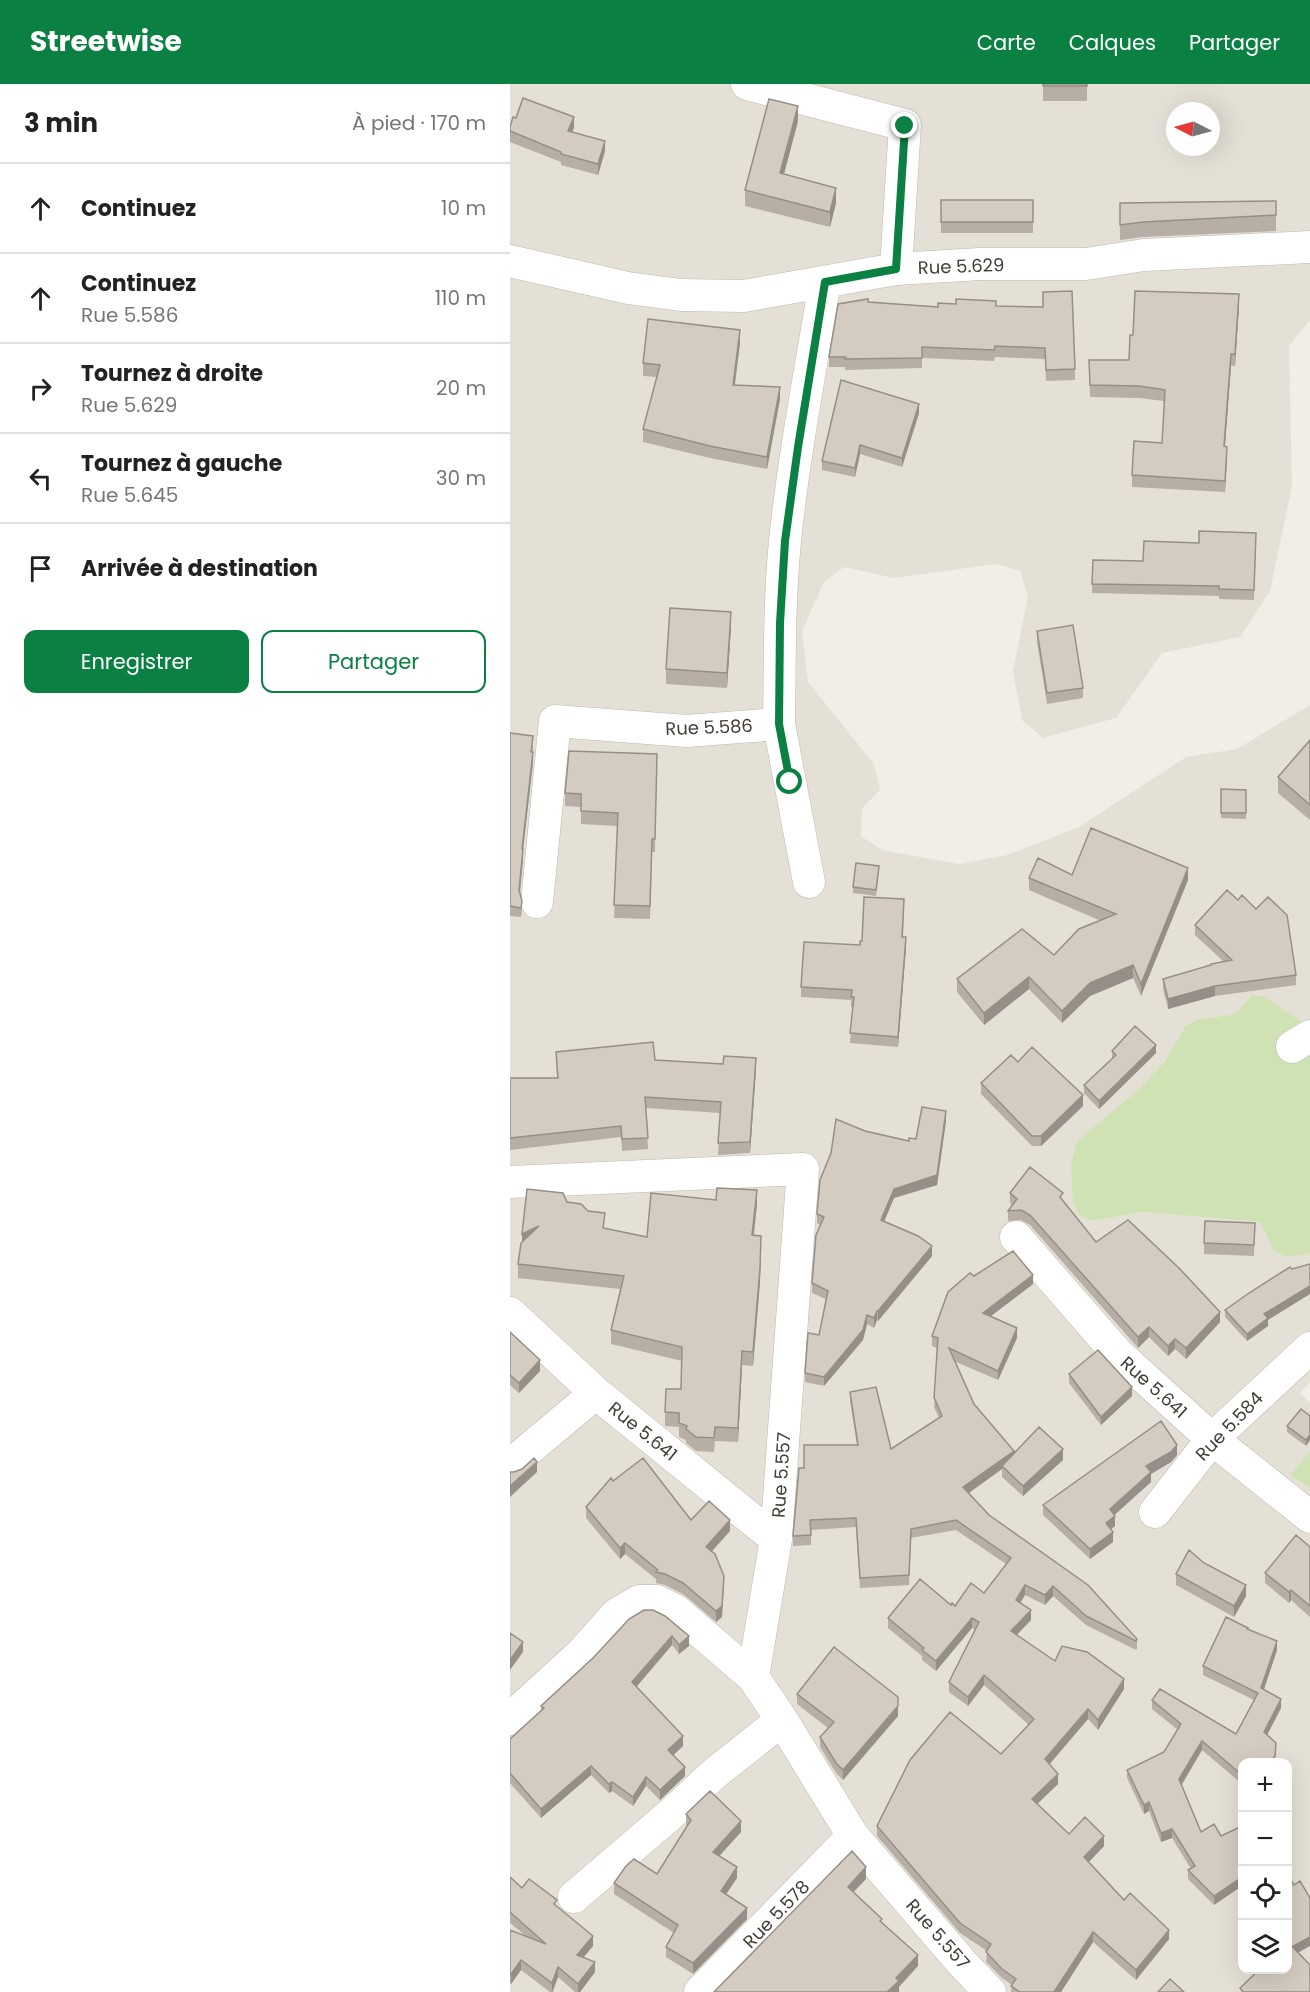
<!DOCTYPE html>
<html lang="fr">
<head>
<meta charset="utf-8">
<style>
  body { margin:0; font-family:Poppins,sans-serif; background:#f2f2f2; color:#222 }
  .controls { position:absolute; right:18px; bottom:18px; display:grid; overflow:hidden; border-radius:12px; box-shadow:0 6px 24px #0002 }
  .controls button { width:54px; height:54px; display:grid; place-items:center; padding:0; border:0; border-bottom:2px solid #e0e0e0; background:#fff; color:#222; font:30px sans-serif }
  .compass { position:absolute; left:656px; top:18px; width:54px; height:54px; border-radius:50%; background:#fff; box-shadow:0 6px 24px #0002; rotate:276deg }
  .stop { position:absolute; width:18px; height:18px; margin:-14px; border:4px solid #0b8043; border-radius:50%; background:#fff }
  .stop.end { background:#0b8043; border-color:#fff; box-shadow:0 2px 6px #0008 }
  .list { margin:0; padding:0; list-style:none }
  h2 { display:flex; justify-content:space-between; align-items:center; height:78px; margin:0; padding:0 24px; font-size:26px }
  h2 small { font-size:20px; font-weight:400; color:#767676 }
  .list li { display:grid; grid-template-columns:39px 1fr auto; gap:18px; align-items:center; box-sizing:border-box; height:90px; padding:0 24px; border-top:2px solid #e0e0e0 }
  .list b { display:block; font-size:22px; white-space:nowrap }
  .list p { margin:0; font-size:20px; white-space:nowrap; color:#767676 }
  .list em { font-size:20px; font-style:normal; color:#767676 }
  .actions { display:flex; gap:12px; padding:18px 24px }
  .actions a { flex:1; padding:14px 0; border:2px solid #0b8043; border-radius:12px; text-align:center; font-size:21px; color:#0b8043 }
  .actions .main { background:#0b8043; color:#fff }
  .icon { flex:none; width:33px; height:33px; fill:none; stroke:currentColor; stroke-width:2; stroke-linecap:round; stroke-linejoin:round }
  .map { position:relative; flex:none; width:800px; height:1908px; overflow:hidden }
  header { display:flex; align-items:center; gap:36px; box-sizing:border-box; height:84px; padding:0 30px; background:#0b8043; color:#fff }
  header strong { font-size:28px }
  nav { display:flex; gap:33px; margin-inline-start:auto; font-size:21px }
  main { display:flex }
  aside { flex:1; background:#fff }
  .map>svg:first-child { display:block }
  .residential { fill:#e5e0d6; fill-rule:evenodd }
  .green { fill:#cee2b4 }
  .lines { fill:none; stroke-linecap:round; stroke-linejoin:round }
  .minor-casing { stroke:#bfb8ae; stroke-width:33 }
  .minor { stroke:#fff; stroke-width:32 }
  .wall { fill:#b7afa6 }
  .shaded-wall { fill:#958f87 }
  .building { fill:#d5ccc1; stroke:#958f87; stroke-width:1.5 }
  .route { stroke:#0b8043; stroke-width:8 }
  .labels { text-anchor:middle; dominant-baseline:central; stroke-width:4.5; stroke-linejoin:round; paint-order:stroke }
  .street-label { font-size:18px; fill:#443e37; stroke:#fff }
</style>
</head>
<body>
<header>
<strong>Streetwise</strong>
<nav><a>Carte</a><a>Calques</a><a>Partager</a></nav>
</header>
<main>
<aside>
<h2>3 min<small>À pied · 170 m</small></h2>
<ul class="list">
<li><svg class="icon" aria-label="ahead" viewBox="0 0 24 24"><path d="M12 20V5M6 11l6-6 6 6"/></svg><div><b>Continuez</b></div><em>10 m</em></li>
<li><svg class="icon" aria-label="ahead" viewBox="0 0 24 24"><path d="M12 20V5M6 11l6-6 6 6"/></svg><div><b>Continuez</b><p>Rue 5.586</p></div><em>110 m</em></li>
<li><svg class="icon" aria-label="right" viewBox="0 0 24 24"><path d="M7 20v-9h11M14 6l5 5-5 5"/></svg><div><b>Tournez à droite</b><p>Rue 5.629</p></div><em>20 m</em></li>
<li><svg class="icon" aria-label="left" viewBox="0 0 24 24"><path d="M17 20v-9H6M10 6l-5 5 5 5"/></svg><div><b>Tournez à gauche</b><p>Rue 5.645</p></div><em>30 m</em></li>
<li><svg class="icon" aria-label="arrive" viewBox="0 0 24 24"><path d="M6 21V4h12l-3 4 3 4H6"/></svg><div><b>Arrivée à destination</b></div></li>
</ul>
<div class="actions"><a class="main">Enregistrer</a><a>Partager</a></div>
</aside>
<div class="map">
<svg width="800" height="1908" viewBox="0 0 800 1908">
  <rect width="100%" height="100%" fill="#f1eee7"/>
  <!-- residential -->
  <path class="residential" d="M0 0H800V236L779 262 782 403 760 507 730 553 652 569 606 634 533 654 512 636 503 587 518 512 510 487 486 480 383 494 334 483 314 498 292 547 298 598 364 680 370 706 352 724 351 752 372 766 449 780 497 771 569 743 676 673 727 665 800 621V946L725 930 686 936 675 941 655 977 628 1006 581 1137 634 1128 750 1138 764 1167 776 1173 800 1169V1298L790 1309 800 1319V1367L780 1391 800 1404V1908H0ZM665 27H701V63H665ZM732 1678H778V1886H732Z"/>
  <!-- green -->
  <path class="green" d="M743 911 755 913 798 942 800 946V1169L776 1173 764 1167 750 1138 634 1128 581 1137 569 1131 563 1118 561 1082 567 1057 628 1006 655 977 675 942 686 936 725 930Z
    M800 1367V1404L780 1391Z"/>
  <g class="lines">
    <!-- minor casing -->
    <g class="minor-casing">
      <path id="minor" d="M237 0 395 41 386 185
        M0 177 118 204 171 211 234 212 386 185 470 180H576L634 171 800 163
        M269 640 299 798
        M27 818 45 637 177 647 269 640C270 579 269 518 275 457 284 370 301 284 315 198
        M782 963 800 952
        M0 1098 293 1085 266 1455 243 1593 272 1636 343 1752 453 1880 480 1908
        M506 1153 607 1269 702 1355 800 1433
        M0 1229 86 1309
        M0 1381 86 1309 266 1455
        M645 1428 702 1355 800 1264
        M0 1635 72 1569 107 1530 129 1517H147L165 1526 243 1593
        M64 1813 161 1730 205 1689 272 1636
        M190 1908 343 1752"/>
    </g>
    <!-- minor -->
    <use href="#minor" class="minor"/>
  </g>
  <!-- wall -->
  <path class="wall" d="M533 0H577V17H533Z
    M288 37 274 90 326 119 320 143 235 122V106Z
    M0 43 64 44 62 48 95 67 88 91 51 81V78L0 58Z
    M431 116H523V149H431Z
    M766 117V147L633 153 610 156V119Z
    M358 218 428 223 486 222 565 285V296L536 297 535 275 485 273 484 277 412 274V284L335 286V283H319V273Z
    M729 222 725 282H721L715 362 717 374 715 408 622 403V391L652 359 654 317 629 314 580 313 579 276H619L623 251Z
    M230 259 225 301 270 315 257 385 200 374 133 358V345L147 293 133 292V279Z
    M409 329 392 383 350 370 345 393 312 386V377Z
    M689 459H746L744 516 709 515V512L582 509 583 476 633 477Z
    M221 543 217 604 156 600V585Z
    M527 547 573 604V614L537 620 527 558Z
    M0 649 23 662V678L13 765V775L10 809 12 827 11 833 0 832Z
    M800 656V736L768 709V693Z
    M147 670 145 768H142L140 835 104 834 108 742 71 740V723L55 722V709Z
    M711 705 736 706V735L711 734Z
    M369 787 366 812 343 809V803Z
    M562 791 678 796 631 912 623 894 580 912 552 939 519 905 474 941 447 908V895L544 871 591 837 519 806V794Z
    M394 825 393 853 396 863 388 963 340 959 343 923H341V916L291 913V903L350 861 352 857Z
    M685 841 786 891V901L705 912 658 925 653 905V895L713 877 685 851Z
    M602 967 646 969 589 1025 574 1009V1001L602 975Z
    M46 968 145 976 246 985 240 1069 208 1071 210 1029 136 1024 138 1065 112 1067 111 1053 0 1066V994H47Z
    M471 999 573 1022 531 1062H522L471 1010Z
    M436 1037 427 1101 384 1114 374 1137 422 1172 368 1237 367 1236 364 1244 357 1240 353 1256 314 1302 295 1298V1289L309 1251 316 1215 302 1209V1199L310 1141 307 1139V1130L355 1047 399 1057 406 1055Z
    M500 1109 553 1117 586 1158 710 1238 676 1275 665 1265 658 1272 639 1253 628 1264 520 1141 511 1136 498 1137V1127L502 1121 500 1119Z
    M57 1118 95 1144 137 1153 247 1120 244 1151 250 1198 243 1282 232 1281 228 1358 205 1357 204 1368 186 1367 176 1359V1356L169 1353V1343L155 1342V1328L171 1305 172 1277 101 1260V1246L110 1205 8 1194V1180Z
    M745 1139 744 1172 694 1170V1159Z
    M464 1192 523 1200 481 1232 507 1254 488 1296 444 1277 464 1320 504 1370 553 1376 513 1412 492 1393V1385L459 1409 479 1431 627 1555V1565L626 1566 576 1541 543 1512 535 1521 515 1511 510 1519 521 1536 506 1551 545 1577 614 1605 588 1646 578 1635 540 1680 548 1700 527 1720 559 1750 594 1762 579 1778 614 1816 659 1855 626 1896 583 1858 551 1908H501L502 1901 492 1894 476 1878 477 1867 450 1849 367 1752V1742L491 1670 519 1641 474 1601 458 1622 439 1608V1598L465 1546 462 1544 426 1587 412 1576V1572L378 1544V1534L441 1521 445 1522 474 1509 496 1480 446 1446 401 1454 399 1501 350 1504 346 1443 301 1446V1461L283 1462V1452L294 1384 347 1361 340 1317V1308L381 1365 429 1334 424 1323 427 1264 422 1262V1252Z
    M715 1226 758 1236V1242L737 1257 715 1233Z
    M0 1248 30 1287 9 1309 0 1301Z
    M559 1290 622 1312 591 1341 559 1299Z
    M800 1332 796 1362 777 1348V1342Z
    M667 1371 661 1378 641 1390V1398L604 1431 605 1442 601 1445 603 1458 580 1475 533 1431V1421Z
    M103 1397 181 1436 220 1447 201 1467 214 1503 212 1533 206 1538 173 1510 155 1501 146 1499V1495L115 1470 110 1475 76 1434V1423Z
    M800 1463V1533L781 1516 779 1519 755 1499V1489Z
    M694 1479 736 1512 724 1533 666 1501V1490Z
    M134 1526 179 1562 169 1570 162 1561 126 1603 173 1662 163 1671 175 1692 150 1716 136 1702 123 1722 102 1707 99 1709 81 1691 31 1734 0 1699V1655L31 1627V1622Z
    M738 1545 767 1566 754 1606 771 1624 757 1651 766 1668 732 1678V1700L692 1666 672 1701 691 1748 704 1740V1821L678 1795V1786L681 1785 662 1754 651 1758 639 1727 634 1730 617 1694V1686L654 1668 668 1646 642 1625V1616L726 1650 744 1616 693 1591V1582Z
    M287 1610 388 1632 333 1696 326 1689 310 1663V1653L318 1644 287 1620Z
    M176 1730 231 1748 209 1772 227 1794 216 1810 237 1835 183 1890 156 1873V1863L164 1849 104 1810V1799L147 1790 177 1742 176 1741Z
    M0 1793 12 1804 47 1823 83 1862 73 1874 85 1888 70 1908H65L48 1893 43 1908H40L11 1886 1 1900 0 1899V1846L16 1852 0 1839Z"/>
  <!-- shaded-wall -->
  <path class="shaded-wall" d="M288 22V37L270 105V89Z
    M64 33V44L58 58V47Z
    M95 57V67L88 91V80Z
    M326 104V119L320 143V128Z
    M729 210V222L725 282V270Z
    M230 246V259L223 313V301Z
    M721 270V282L714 374V362Z
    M270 303V315L257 385V373Z
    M409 320V329L392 383V374Z
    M350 361V370L345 393V384Z
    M717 363V374L715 408V397Z
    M221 528V543L217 604V589Z
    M23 668V678L12 775V765Z
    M13 765V775L9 816V806Z
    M678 784V796L631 912V900Z
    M396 853V863L388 963V953Z
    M623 881V894L580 912 552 939V927L580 899Z
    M519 893V905L474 941V929Z
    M705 902V912L658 925V915Z
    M646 961V969L589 1025V1017Z
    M246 974V985L240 1069V1058Z
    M573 1011V1022L531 1062V1052Z
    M436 1027V1037L427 1101 384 1114 371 1145V1136L384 1105Z
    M247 1106V1120L242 1165V1151Z
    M29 1142 12 1164V1150Z
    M422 1162V1172L368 1237V1227Z
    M251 1166 250 1198 243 1282V1268Z
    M523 1191V1200L473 1238V1229Z
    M800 1202V1210L758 1236V1242L737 1257V1250L754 1230Z
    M367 1227V1236L364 1244V1234Z
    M710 1228V1238L676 1275V1264Z
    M357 1231V1240L353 1256 314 1302V1293Z
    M639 1243V1253L628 1264V1253Z
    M507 1244V1254L488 1296V1287Z
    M665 1255V1265L658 1272V1262Z
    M232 1267V1281L228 1358V1344Z
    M30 1276V1287L9 1309V1299Z
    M622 1303V1312L591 1341V1333Z
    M800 1351V1356L796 1362V1356Z
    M667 1361V1371L661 1378 641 1390V1398L600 1435V1425L636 1382Z
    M553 1365V1376L513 1412V1402Z
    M504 1367V1377L492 1382V1385L453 1413V1403Z
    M27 1378V1388L0 1413V1402Z
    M605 1432V1442L596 1449V1439Z
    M220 1436V1447L196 1474V1463Z
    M603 1448V1458L580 1475V1465Z
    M115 1459V1470L110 1475V1464Z
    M214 1492 212 1533 206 1538V1527Z
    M515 1501V1511L506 1526V1516Z
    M736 1501V1512L724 1533V1522Z
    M543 1502V1512L535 1521V1511Z
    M781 1506V1516L779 1519V1508Z
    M521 1526V1536L501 1557V1547Z
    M462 1534V1544L426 1587V1577Z
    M162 1552V1561L122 1608V1598Z
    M179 1552V1562L169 1570V1561Z
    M767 1557V1566L751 1613V1604Z
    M13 1558V1568L0 1586V1576Z
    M474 1591V1601L458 1622V1613Z
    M614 1595V1605L588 1646V1636Z
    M771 1615V1624L754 1657V1648Z
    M388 1622V1632L333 1696V1686Z
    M578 1625V1635L535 1685V1675Z
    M173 1652V1662L158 1676V1666Z
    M692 1657V1666L669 1704V1695Z
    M766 1659 765 1678H760Z
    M81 1682V1691L31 1734V1725Z
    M175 1683V1692L150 1716V1706Z
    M548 1690V1700L522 1725V1715Z
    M136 1693V1702L123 1722V1713Z
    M102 1698V1707L99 1709V1700Z
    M639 1718V1727L634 1730V1721Z
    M231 1737V1748L203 1779V1768Z
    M662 1745V1754L651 1758V1749Z
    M594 1752V1762L574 1783V1773Z
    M227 1783V1794L211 1818V1807Z
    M356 1783V1795L338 1814V1803Z
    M732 1793V1802L704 1821V1812Z
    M237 1824V1835L183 1890V1879Z
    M659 1846V1855L626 1896V1886Z
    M583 1848V1858L551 1908H544Z
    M83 1852V1862L67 1881V1871Z
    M800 1853V1862L782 1872V1863Z
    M408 1871V1882L389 1903V1908H377L386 1894Z
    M11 1876V1886L1 1900V1890Z
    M85 1878V1888L70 1908H68V1900Z
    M48 1883V1893L42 1908V1899Z"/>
  <!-- building -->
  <path class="building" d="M533 0H577V2H533Z
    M13 14 64 33 58 47 95 57 88 80 51 70V68L0 47V43L3 33 6 34Z
    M259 15 288 22 270 89 326 104 320 128 235 106Z
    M431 116H523V138H431Z
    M766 117V131L633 138 610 141V119Z
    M562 207 565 285 536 286 535 264 485 262 484 266 412 263V274L335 275 336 273H319L328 220 358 215V218L428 223V219L446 220V215L486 217V222L533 223V208Z
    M625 207 729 210 725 270H721L714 362 717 363 715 397 622 391 624 357 652 359 655 306 629 302 580 301 579 276H619L620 251H623Z
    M138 235 230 246 223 301 270 303 257 373 200 362 133 345 150 281 133 279Z
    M331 296 409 320 392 374 350 361 345 384 312 377Z
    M689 447 746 449 744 506 709 505V502L582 500 583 476 633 477 634 457 689 459Z
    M160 524 221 528 217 589 156 585Z
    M563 541 573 604 537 609 527 547Z
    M0 649 23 652 21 668H23L12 765H13L9 806 12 817 11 824 0 822Z
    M800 656V721L768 693Z
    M59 667 147 670 145 755H142L140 822 104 821 108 729 71 727V710L55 709Z
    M711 705 736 706V729H711Z
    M581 744 678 784 631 900 623 881 580 899 552 927 519 893 474 929 447 895 512 845 544 871 569 845 606 830 519 794 528 774 562 791Z
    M346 779 369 782 366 806 343 803Z
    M717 806 728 816 732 811 746 825 758 813 777 831 786 891 705 902 658 915 653 895 701 881V880L722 876 685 841Z
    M354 813 394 815 392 853H396L388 953 340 949 344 913H341L342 906 291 903 294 858 350 861V857H352Z
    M625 942 646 961 589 1017 574 1001 606 971 602 967Z
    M143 958 145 976 213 980 214 972 246 974 240 1058 208 1059 211 1018 135 1013 138 1054 112 1055 111 1042 0 1054V994H48L46 968Z
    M522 963 573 1011 531 1052H522L471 999 501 971 508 978Z
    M412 1023 436 1027 427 1091 384 1105 371 1136 408 1152 422 1162 368 1227H367L364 1234 357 1231 353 1246 314 1293 295 1289 298 1249 309 1251 318 1207 302 1199 306 1151 314 1133 307 1130 310 1096 321 1069 326 1035 355 1047 399 1057V1054L406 1055Z
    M520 1083 553 1109 550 1113 586 1158 618 1136 669 1184 710 1228 676 1264 665 1255 658 1262 639 1243 628 1253 520 1131 511 1126 498 1127 507 1115 500 1109Z
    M207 1104 247 1106 242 1151 251 1152 250 1184 243 1268 232 1267 228 1344 205 1343 204 1354 186 1353 176 1345 177 1342 169 1339V1329L155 1328 156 1305H171L172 1263 101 1246 114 1192 8 1180 11 1159 29 1142 12 1150 17 1105 53 1109 57 1118 71 1120 78 1127 95 1129 93 1144 137 1153 141 1109 206 1116Z
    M695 1137 745 1139 744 1161 694 1159Z
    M503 1167 523 1191 473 1229 507 1244 488 1287 439 1264 464 1320 504 1367 453 1403 479 1431 578 1501 627 1555 626 1557 576 1532 543 1502 535 1511 515 1501 506 1516 521 1526 501 1547 545 1577 552 1562 577 1568 614 1595 588 1636 578 1625 535 1675 548 1690 522 1715 559 1750 575 1733 594 1752 574 1773 614 1816 620 1809 659 1846 626 1886 583 1848 544 1908H510L501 1902 506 1895 492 1885 476 1868 481 1860 450 1839 367 1742 400 1676 440 1628 491 1670 524 1635 474 1591 458 1613 439 1598 469 1538 462 1534 426 1577 412 1566 414 1564 378 1534 410 1495 441 1521 442 1519 445 1522 461 1499 474 1509 501 1474 446 1436 401 1445 399 1491 350 1494 346 1434 300 1436 301 1451 283 1452 289 1384H294V1361H348L340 1308 366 1303 381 1365 432 1332 424 1313 428 1254 422 1252 438 1208 460 1189 464 1192Z
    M800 1180V1202L754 1230 758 1234 737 1250 715 1226 739 1209 780 1183 782 1185Z
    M0 1248 30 1276 9 1299 0 1291Z
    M588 1266 622 1303 591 1333 559 1290Z
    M791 1325 800 1332V1351L796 1356 777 1342Z
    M651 1337 667 1361 661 1368 636 1382 641 1388 600 1425 605 1432 596 1439 603 1448 580 1465 533 1421Z
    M529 1343 553 1365 513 1402 492 1382Z
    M24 1374 27 1378 0 1402V1388H4L12 1385Z
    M133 1374 181 1436 199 1417 220 1436 196 1463 205 1470 214 1492 212 1522 206 1527 173 1499 155 1490 146 1488 148 1486 115 1459 110 1464 76 1423 101 1394 103 1397Z
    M786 1451 800 1463V1522L781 1506 779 1508 755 1489Z
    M679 1466 694 1479 736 1501 724 1522 666 1490Z
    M134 1526H143L155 1532 179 1552 169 1561 162 1552 122 1598 173 1652 158 1666 175 1683 150 1706 136 1693 123 1713 102 1698 99 1700 81 1682 31 1725 0 1689V1655L34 1624 31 1622 84 1573 119 1535Z
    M716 1533 738 1544 737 1545 767 1557 751 1604 771 1615 754 1648 766 1659 765 1672 760 1678H732V1691L692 1657 669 1695 691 1748 704 1740 711 1752 732 1742V1793L704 1812 678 1786 685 1782 662 1745 651 1749 639 1718 634 1721 617 1686 654 1668 671 1640 642 1616 650 1605 726 1650 748 1609 693 1582Z
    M0 1549 13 1558 0 1576Z
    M324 1563 388 1613V1622L333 1686 326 1679 310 1653 324 1638 287 1610Z
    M200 1707 231 1737 203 1768 227 1783 211 1807 237 1824 183 1879 156 1863 168 1841 104 1799 116 1782 124 1775 147 1790 181 1736 176 1730Z
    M342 1767 356 1783 338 1803 372 1835 370 1837 408 1871 386 1894 389 1897 377 1908H204Z
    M777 1789 784 1801 790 1797 800 1814V1853L782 1863 777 1855Z
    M0 1793 12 1804 19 1795 47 1816 44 1820 83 1852 67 1871 85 1878 68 1900 48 1883 42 1899 11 1876 1 1890 0 1889V1846L36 1860 0 1828Z
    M778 1858 800 1881V1908H733L730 1904 749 1886H777Z
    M660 1895 674 1908H648Z"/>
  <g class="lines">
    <!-- route -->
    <path class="route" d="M280 698 269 640 270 539 275 457 288 363 315 198 386 185 395 42"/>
  </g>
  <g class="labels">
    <!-- street labels -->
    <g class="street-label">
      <text transform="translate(451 182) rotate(-2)">Rue 5.629</text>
      <text transform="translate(199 643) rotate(-2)">Rue 5.586</text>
      <text transform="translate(644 1303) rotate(42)">Rue 5.641</text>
      <text transform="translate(719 1342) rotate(-46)">Rue 5.584</text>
      <text transform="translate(133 1347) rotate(39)">Rue 5.641</text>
      <text transform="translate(271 1391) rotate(-86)">Rue 5.557</text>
      <text transform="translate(266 1830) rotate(-46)">Rue 5.578</text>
      <text transform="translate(428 1850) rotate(49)">Rue 5.557</text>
    </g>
  </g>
</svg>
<div class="controls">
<button>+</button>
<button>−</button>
<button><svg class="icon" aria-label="locate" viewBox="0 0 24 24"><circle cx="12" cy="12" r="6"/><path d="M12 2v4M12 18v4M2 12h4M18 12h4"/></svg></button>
<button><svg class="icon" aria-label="layers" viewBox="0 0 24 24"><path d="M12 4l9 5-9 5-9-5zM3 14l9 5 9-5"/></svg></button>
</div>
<svg class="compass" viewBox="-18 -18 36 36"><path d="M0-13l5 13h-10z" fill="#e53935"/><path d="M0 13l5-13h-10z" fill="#767676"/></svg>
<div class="stop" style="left:280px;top:698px"></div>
<div class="stop end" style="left:395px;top:42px"></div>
</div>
</main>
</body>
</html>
